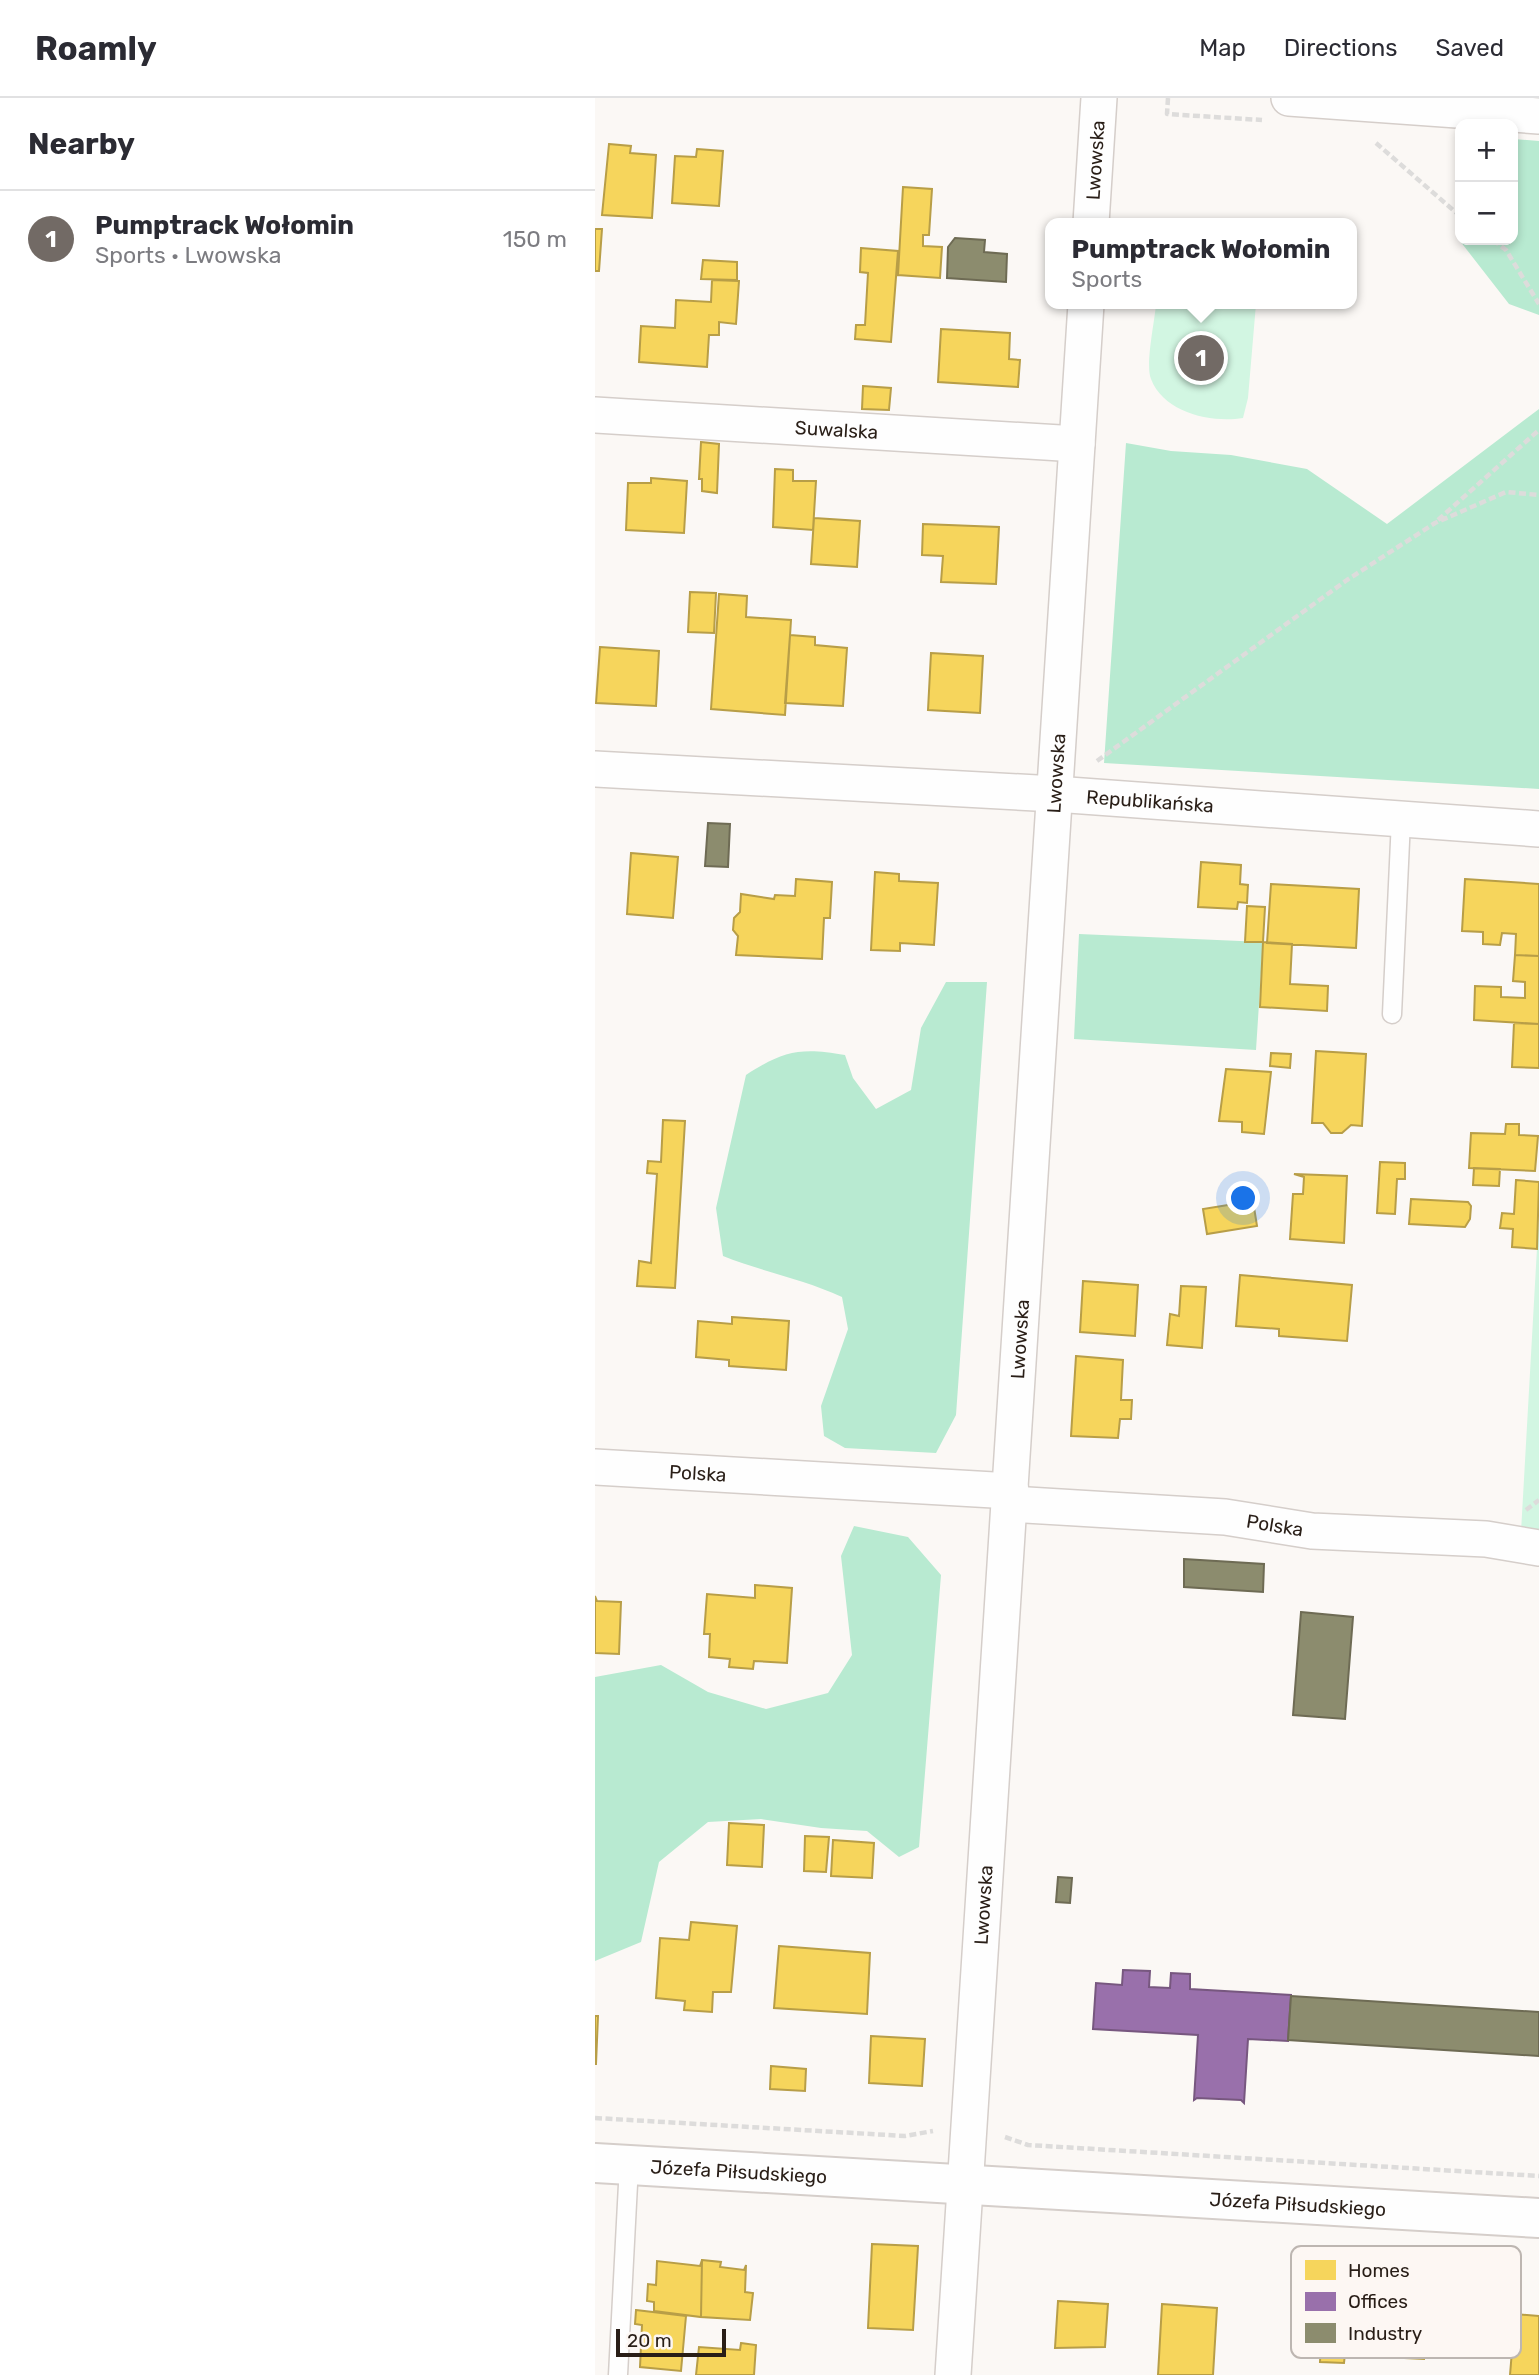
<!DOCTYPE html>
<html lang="en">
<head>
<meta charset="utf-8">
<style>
  body { margin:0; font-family:Rubik,sans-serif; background:#f7f7f7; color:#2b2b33 }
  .controls { position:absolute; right:21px; top:21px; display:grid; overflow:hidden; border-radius:14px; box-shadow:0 4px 10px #0003 }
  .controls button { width:63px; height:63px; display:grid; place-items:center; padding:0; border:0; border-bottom:2px solid #e1e1e2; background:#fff; color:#2b2b33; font:35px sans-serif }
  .scale { position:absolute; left:21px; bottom:18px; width:110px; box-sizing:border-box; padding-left:7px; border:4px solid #291e17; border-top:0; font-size:19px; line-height:24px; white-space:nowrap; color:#291e17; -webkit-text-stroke:5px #fdf7f3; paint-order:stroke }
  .you { position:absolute; left:649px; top:1101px; width:24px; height:24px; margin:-18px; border:5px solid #fff; border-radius:50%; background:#1a73e8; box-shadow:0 0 0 10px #1a73e833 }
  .badge { display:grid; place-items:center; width:46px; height:46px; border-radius:50%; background:#726a65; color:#fff; font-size:23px; font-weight:700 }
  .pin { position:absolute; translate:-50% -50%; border:4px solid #fff; box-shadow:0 2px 7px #0006 }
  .popup { position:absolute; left:450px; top:120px; width:312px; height:91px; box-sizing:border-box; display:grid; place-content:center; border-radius:14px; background:#fff; filter:drop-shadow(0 2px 5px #0005); font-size:23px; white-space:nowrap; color:#7c7c81 }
  .popup b { font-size:26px; color:#2b2b33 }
  .popup::after { content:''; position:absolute; left:50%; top:100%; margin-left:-14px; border:14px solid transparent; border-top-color:#fff }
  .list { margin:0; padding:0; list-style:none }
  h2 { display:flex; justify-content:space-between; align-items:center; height:91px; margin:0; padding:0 28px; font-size:30px }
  h2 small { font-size:23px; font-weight:400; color:#7c7c81 }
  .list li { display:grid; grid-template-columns:46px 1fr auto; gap:21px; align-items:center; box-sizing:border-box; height:98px; padding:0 28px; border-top:2px solid #e1e1e2 }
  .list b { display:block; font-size:26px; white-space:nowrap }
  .list p { margin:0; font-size:23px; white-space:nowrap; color:#7c7c81 }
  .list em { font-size:23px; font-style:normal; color:#7c7c81 }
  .map { position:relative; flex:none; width:944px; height:2277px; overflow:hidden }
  header { display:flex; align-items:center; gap:42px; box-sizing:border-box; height:98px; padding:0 35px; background:#fff; border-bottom:2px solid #e1e1e2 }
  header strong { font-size:33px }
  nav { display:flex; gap:38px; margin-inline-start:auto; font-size:24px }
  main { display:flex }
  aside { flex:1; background:#fff }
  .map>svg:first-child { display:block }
  .green { fill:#d2f6e2 }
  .forest { fill:#b8ead1 }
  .homes { fill:#f6d55c; stroke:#b89e47; stroke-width:2 }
  .offices { fill:#9970ab; stroke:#77577f; stroke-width:2 }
  .industry { fill:#8c8c6e; stroke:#6e6b54; stroke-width:2 }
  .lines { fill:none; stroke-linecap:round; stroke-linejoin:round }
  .service-casing { stroke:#d5ceca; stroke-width:21 }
  .minor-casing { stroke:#d5ceca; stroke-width:38 }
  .tertiary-casing { stroke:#d5ceca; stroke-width:42 }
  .path { stroke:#dddcdb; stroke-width:4.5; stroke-dasharray:7 3.5; stroke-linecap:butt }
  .service { stroke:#fefefe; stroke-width:18 }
  .minor { stroke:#fefefe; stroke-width:35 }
  .tertiary { stroke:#fefefe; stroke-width:38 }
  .labels { text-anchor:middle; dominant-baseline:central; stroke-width:7; stroke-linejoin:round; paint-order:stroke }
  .street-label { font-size:19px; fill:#291e17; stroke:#fdf7f3 }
  .key { fill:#fdf7f3; stroke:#bdb6b1; stroke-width:2 }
  .key-label { font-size:19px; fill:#291e17 }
</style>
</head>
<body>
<header>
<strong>Roamly</strong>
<nav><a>Map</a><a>Directions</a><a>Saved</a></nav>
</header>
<main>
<aside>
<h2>Nearby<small></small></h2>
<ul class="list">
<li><span class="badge">1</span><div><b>Pumptrack Wołomin</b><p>Sports · Lwowska</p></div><em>150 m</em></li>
</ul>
</aside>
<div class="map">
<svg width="944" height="2277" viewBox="0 0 944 2277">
  <rect width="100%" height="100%" fill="#fbf8f5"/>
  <!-- green -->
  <path class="green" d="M561 206H661L653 300 648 320C616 325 569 315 556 281 550 267 560 222 561 206Z
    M944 1115V1439L926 1434Z"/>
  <!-- forest -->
  <path class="forest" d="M918 41 944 43V217L914 206 865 143 918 142Z
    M944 311V691L509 665 531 345 576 353 636 357 712 371 792 426Z
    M484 836 668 844 661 952 479 941Z
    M351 884H392L361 1317 341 1355 250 1350 229 1338 226 1308 253 1231 247 1199C208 1181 168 1174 128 1158L121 1110 151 977C188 953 205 949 250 957L258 980 281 1011 316 992 326 930Z
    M259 1428 313 1439 346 1477 324 1749 304 1759 272 1733 226 1730 166 1721 113 1724 64 1764 46 1844 0 1863V1579L66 1567 113 1594 171 1611 233 1595 257 1557 246 1458Z"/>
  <!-- homes -->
  <path class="homes" d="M14 46 36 48 35 55 61 57 57 120 7 117Z
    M102 51 128 53 124 108 77 105 80 58 101 59Z
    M308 89 337 91 334 137H328V148L347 149 345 180 303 177Z
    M0 131H7L4 173H0Z
    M266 150 303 153 296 244 260 241 261 227H270L273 175 265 174Z
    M108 162 142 164V182L106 181Z
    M117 182 144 183 141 226 124 224V237H114L112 269 44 264 46 228 80 230 81 202 116 204Z
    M346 231 415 235 414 261 425 262 423 289 343 284Z
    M268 288 296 290 294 312 267 311Z
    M106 344 124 346 122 395 107 393V381H104Z
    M180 371 198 372V383H221L218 432 178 429Z
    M56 380 92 383 89 435 31 432 33 385H56Z
    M219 420 265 423 262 469 216 466Z
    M328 426 404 429 401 486 346 484 348 458 327 457Z
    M95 494 121 495 119 535 93 534Z
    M124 496 152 498 151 519 196 522 190 617 116 611Z
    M195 537 220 539V547L252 550 248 608 190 605Z
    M5 549 64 553 61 608 1 605Z
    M336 555 388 558 385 615 333 612Z
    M36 755 83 759 78 820 32 816Z
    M606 764 646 767 645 786 653 787 652 805 643 804 642 811 603 809Z
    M280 774 304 776V783L343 785 339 847 305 845V853L276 852Z
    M201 781 237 784 235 820H229L227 861 141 857 143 838 138 832 139 820 145 814 146 796 179 801 180 797 200 798Z
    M870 781 944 786V858L920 857 921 836 907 835 905 847 888 846V834L867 833Z
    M676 786 764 791 761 850 672 845Z
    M652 808 670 809 668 844H650Z
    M668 844 697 846 695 886 733 888 732 913 665 909Z
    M920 857 944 858V926L879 922 880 888 906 889V899L930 900V884L918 883Z
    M919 925 944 926V970L917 969Z
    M721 953 771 956 767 1028 756 1027 747 1035H736L728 1025H717Z
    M676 955 696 956 695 970 675 968Z
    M631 971 676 974 669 1036 647 1034V1024L624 1023Z
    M68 1022 90 1023 80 1190 42 1188 44 1163 56 1165 62 1076 52 1075 53 1063 66 1064Z
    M911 1026H924V1037L943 1038 940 1073 874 1070 876 1035 910 1036Z
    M785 1064 810 1065V1081H802L800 1116 782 1115Z
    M879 1070 905 1071 904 1088 878 1087Z
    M699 1076 752 1078 749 1145 695 1141 698 1096H708L709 1079Z
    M921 1082 944 1084 942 1151 917 1149 918 1131 905 1130 907 1115 919 1116Z
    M816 1101 873 1104 876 1108 875 1121 870 1129 814 1126Z
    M658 1103 662 1128 612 1136 608 1111Z
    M645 1177 757 1187 752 1243 684 1238V1231L641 1228Z
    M488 1183 543 1187 540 1238 485 1234Z
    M586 1188 611 1189 607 1250 572 1247 575 1216 584 1218Z
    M137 1219 194 1223 191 1272 134 1268V1262L101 1259 103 1223 137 1226Z
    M481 1258 528 1262 526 1302H537L536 1321H525L523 1340 476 1338Z
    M160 1487 197 1490 192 1565 159 1563 158 1571 134 1569 135 1561 114 1559 115 1536H109L112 1496 160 1500Z
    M0 1498 2 1503 26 1504 24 1556 0 1555Z
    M134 1725 169 1727 167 1769 132 1767Z
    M210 1738 234 1739 231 1774 209 1773Z
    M238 1742 279 1745 277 1780 236 1778Z
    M96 1824 142 1828 136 1894H118L117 1914 89 1912 90 1903 61 1900 65 1840 94 1842Z
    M184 1848 275 1855 272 1916 179 1910Z
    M0 1918H3L1 1966H0Z
    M276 1938 330 1941 327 1988 274 1985Z
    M176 1968 211 1971 210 1993 175 1991Z
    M277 2146 323 2148 318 2232 273 2230Z
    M107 2162 126 2164 125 2169 149 2172 151 2167 150 2194 158 2195 155 2222 106 2219Z
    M107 2162 106 2219 59 2213V2204L52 2203 53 2186 61 2187 62 2163 105 2168Z
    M463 2203 513 2206 510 2249 460 2250Z
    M567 2206 622 2210 618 2277H563Z
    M745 2206 790 2209 788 2259 750 2256 749 2265 725 2264 727 2224 744 2225Z
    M791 2209 838 2211 836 2238H830L829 2261 789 2259Z
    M41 2212 91 2218 86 2273 45 2269 47 2227 40 2226Z
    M920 2216 944 2218V2277H915Z
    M146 2245 161 2247 159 2277H101L104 2249 145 2252Z"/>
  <!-- offices -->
  <path class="offices" d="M528 1872 555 1873 554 1889 575 1890 576 1875 595 1876V1891L696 1897 693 1943 653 1941 649 2005 646 2002 602 2000 599 2002 603 1937 498 1931 501 1885 527 1887Z"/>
  <!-- industry -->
  <path class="industry" d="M360 140 390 142 389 154 412 156 411 184 352 180 353 149Z
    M113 725 135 726 133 769 110 768Z
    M589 1461 669 1466 668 1494 589 1489Z
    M706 1514 758 1519 750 1621 698 1617Z
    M463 1779 477 1780 475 1805 461 1804Z
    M696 1898 944 1914V1958L693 1942Z"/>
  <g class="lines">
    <!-- service casing -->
    <g class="service-casing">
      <path id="service" d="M797 916 806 722
        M23 2277 34 2067"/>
    </g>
    <!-- minor casing -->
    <g class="minor-casing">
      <g id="minor">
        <path d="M694 0 944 18"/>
        <path id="s1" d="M496 125 504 0"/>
        <path id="s2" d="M0 317 482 346"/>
        <path id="s3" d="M0 671 460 696 944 731"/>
        <path id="s4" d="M0 1369 416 1393"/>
        <path id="s5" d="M415 1406 630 1419 717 1433 891 1441 944 1450"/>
        <path id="s6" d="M358 2277 491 206"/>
      </g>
    </g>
    <!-- tertiary casing -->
    <g class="tertiary-casing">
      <g id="tertiary">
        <path id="s7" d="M0 2065 944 2120"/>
      </g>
    </g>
    <!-- path -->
    <path class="path" d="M573 0 572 16 667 22
      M781 45 865 118
      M898 142 911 152 944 206
      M843 422 944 332
      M502 663 752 482 840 425 911 394 944 397
      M931 1412 944 1402
      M0 2020 310 2038 338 2033
      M410 2039 433 2047 944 2078"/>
    <!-- service -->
    <use href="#service" class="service"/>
    <!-- minor -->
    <use href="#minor" class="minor"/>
    <!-- tertiary -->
    <use href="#tertiary" class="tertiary"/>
  </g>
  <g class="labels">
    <!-- street labels -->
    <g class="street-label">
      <text stroke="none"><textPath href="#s1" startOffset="63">Lwowska</textPath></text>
      <text stroke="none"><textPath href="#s2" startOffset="242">Suwalska</textPath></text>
      <text stroke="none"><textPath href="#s6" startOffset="1605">Lwowska</textPath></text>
      <text stroke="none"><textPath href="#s3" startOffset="556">Republikańska</textPath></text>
      <text stroke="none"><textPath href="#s6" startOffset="1038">Lwowska</textPath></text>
      <text stroke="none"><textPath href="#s4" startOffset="103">Polska</textPath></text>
      <text stroke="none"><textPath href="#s5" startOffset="266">Polska</textPath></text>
      <text stroke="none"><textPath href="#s6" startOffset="471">Lwowska</textPath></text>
      <text stroke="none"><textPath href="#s7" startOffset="144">Józefa Piłsudskiego</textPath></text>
      <text stroke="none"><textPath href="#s7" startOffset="704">Józefa Piłsudskiego</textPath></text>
    </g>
  </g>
  <!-- legend -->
  <rect x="696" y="2148" width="230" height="112" rx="10" class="key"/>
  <rect x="710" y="2162" width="31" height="20" fill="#f6d55c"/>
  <rect x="710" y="2194" width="31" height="19" fill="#9970ab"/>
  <rect x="710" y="2225" width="31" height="20" fill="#8c8c6e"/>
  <g class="key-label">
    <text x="753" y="2179">Homes</text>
    <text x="753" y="2210">Offices</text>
    <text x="753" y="2242">Industry</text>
  </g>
</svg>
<div class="controls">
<button>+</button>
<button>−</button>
</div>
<div class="scale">20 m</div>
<div class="you"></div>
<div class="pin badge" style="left:606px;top:260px">1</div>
<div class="popup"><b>Pumptrack Wołomin</b>Sports</div>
</div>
</main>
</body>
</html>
